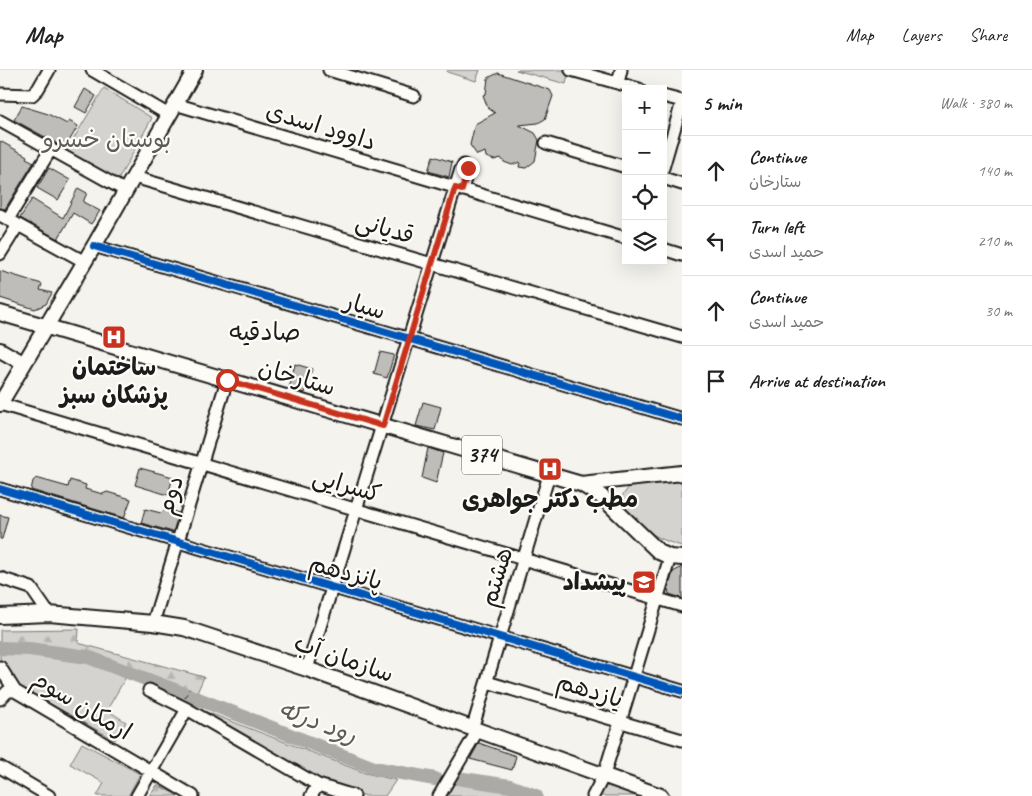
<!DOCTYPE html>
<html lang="en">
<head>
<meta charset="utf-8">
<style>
  body { margin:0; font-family:Caveat,"Playpen Sans Arabic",sans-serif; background:#f6f6f6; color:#222 }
  .controls { position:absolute; right:15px; top:15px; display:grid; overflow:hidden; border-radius:0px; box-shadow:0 5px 20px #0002 }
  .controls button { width:45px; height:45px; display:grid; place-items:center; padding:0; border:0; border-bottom:1px solid #e0e0e0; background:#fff; color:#222; font:25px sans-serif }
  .stop { position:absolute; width:15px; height:15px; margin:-11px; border:4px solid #c8321e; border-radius:50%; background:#fff }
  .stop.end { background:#c8321e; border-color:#fff; box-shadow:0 1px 5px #0008 }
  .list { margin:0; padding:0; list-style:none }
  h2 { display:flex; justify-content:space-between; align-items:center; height:65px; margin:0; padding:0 20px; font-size:21px }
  h2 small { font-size:16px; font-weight:400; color:#767676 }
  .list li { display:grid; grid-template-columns:32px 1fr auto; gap:15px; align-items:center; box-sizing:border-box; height:70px; padding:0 20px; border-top:1px solid #e0e0e0 }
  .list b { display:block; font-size:19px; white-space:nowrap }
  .list p { margin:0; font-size:16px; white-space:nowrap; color:#767676 }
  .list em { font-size:16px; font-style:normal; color:#767676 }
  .icon { flex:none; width:28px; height:28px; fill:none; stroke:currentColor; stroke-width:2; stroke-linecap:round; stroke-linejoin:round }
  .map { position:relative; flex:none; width:682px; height:726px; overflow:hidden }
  header { display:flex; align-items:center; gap:30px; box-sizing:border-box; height:70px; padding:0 25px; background:#fff; border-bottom:1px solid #e0e0e0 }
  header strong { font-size:24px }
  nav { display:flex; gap:28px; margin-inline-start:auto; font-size:18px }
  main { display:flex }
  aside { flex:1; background:#fff }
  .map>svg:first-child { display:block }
  .green { fill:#d4d3cf; stroke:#787876 }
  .forest { fill:url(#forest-firs); stroke:#787876 }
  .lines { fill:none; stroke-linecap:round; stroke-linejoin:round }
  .river { stroke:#abaaa6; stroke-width:14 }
  .building { fill:#bebdba; stroke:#1c1c1c }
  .minor-casing { stroke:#1c1c1c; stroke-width:15 }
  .major-casing { stroke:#1c1c1c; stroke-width:18 }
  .path { stroke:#1c1c1c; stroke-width:1; stroke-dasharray:5 4; stroke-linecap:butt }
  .minor { stroke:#fdfcf7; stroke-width:11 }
  .major { stroke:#fdfcf7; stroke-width:14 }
  .cycleway-casing { stroke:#fdfcf7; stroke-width:11 }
  .cycleway { stroke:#0057b8; stroke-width:8 }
  .route { stroke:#c8321e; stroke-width:6 }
  .labels { text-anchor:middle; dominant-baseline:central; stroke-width:4.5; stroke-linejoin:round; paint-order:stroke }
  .shield { fill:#fdfcf7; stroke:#605f5e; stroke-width:1 }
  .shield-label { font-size:22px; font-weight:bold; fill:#1c1c1c }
  .street-label { font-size:24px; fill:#1c1c1c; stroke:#fdfcf7 }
  .park-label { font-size:24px; fill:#5c5c5b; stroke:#fdfcf7 }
  .poi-label { font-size:24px; font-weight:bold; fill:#1c1c1c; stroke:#fdfcf7 }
  .neighbourhood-label { font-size:25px; fill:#1c1c1c; stroke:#fdfcf7 }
  .water-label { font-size:25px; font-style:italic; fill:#5c5c5a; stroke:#fdfcf7 }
</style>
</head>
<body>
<header>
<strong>Map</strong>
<nav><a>Map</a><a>Layers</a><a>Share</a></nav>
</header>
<main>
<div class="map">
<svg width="682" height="726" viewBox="0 0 682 726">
  <defs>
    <pattern id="forest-firs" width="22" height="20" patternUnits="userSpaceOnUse" patternTransform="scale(1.25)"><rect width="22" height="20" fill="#d4d3cf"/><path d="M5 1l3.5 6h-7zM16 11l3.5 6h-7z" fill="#b5b5b1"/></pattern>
  </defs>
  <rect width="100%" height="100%" fill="#f4f3ee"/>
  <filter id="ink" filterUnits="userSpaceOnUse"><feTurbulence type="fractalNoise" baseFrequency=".02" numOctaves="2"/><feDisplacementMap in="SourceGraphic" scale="10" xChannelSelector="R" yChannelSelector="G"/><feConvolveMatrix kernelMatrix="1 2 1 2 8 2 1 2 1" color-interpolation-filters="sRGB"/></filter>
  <g filter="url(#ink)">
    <!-- green -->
    <path class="green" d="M448 0H480L476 11 447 2Z
      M516 0H569L566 14Z
      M104 18 152 48 117 112 65 83Z
      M660 410 682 413V476C654 469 634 454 619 430L629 417Z
      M0 582 37 583 85 591 126 607 107 640 126 652 115 670 20 617 0 589Z
      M163 625 365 703 396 710 385 726H366L320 711Z
      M82 673 140 704 128 726H97L104 713 70 694Z
      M458 712 495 716 527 726H446L453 713Z
      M604 715 640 726H599Z"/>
    <!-- forest -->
    <path class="forest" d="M79 559 78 573 204 607 196 625 92 586 24 575H0V560Z
      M157 715 179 726H150Z"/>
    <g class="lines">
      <!-- river -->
      <path class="river" d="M0 578 29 579 88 587 185 624
        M188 625 374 698 435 709
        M457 708 510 716 536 726"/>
    </g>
    <!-- building -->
    <path class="building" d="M498 3 550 20 553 26 545 49 538 53 519 55 535 63 539 70 535 91 526 98 519 97 520 92 512 95 504 92 501 88 494 90 486 87 485 82 477 85 470 75 475 54 495 43 488 38 483 25 486 24 488 8Z
      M85 19 96 26 86 43 75 37Z
      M22 36 48 44 67 54 69 51 78 56 65 78 14 50Z
      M0 71 27 86 26 88 34 92 5 139 0 138Z
      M433 86 452 92 449 107 428 101Z
      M49 98 70 110 58 130 37 118Z
      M78 118 87 123 83 132 100 141 91 154 73 143 58 169 20 148 32 129 63 148Z
      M0 201 42 214 40 220 52 223 46 234 35 239 0 228Z
      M380 282 394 285 387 308 374 304Z
      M295 294 312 299 305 323 289 319Z
      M423 332 441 337 435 360 416 356Z
      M428 378 443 383 436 413 422 408Z
      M140 398 173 407 168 425 135 415Z
      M36 408 68 417 70 410 86 415 85 419 103 424 107 422 131 429 124 448 31 420 33 411Z
      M145 439 161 443 166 439 179 443 173 462 141 453Z
      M0 445 8 447 2 469H0Z
      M682 497V528L669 524 668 519 673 502Z
      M479 673 516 686 512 700 470 689Z"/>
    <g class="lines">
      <!-- minor casing -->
      <g class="minor-casing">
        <path id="minor" d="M92 0 169 45
          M329 0 414 26
          M571 0 639 19
          M618 13 621 0
          M0 24 32 25 38 19 49 0
          M663 26 682 31
          M175 34 626 168
          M0 51 126 121
          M546 73 626 97
          M663 98 682 32
          M134 107 682 267
          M663 108 682 114
          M0 145 85 192
          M8 149 51 79
          M94 176 682 349
          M663 179 682 185
          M0 184 18 155
          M0 334 682 536
          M0 419 682 621
          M0 508 31 518 49 544
          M153 553 227 310
          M0 597 15 621 193 726
          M307 599 461 99 464 95 468 98 462 120
          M487 612 682 670
          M149 620 187 639 318 715 354 726
          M0 629 8 621H15
          M475 650 549 405
          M0 697 49 726
          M137 726 187 639
          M311 726 318 715
          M439 726 478 660
          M593 726 604 705 670 487"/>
      </g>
      <!-- major casing -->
      <g class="major-casing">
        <path id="major" d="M0 243 581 414 601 426 659 482 670 487 682 488
          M0 280 23 293
          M0 334 94 176 195 0
          M581 414 682 403
          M0 546 49 544 153 553 184 558 307 599 661 726"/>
      </g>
      <!-- path -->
      <path class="path" d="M185 628 189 619"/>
      <!-- minor -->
      <use href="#minor" class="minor"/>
      <!-- major -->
      <use href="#major" class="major"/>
      <!-- cycleway casing -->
      <g class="cycleway-casing">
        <path id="cycleway" d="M94 176 682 349
          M0 419 682 621"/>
      </g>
      <!-- cycleway -->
      <use href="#cycleway" class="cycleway"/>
    </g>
  </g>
  <g class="lines" filter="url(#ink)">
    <!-- route -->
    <path class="route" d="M227 310 383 356 455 118 462 120 468 98"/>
  </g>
  <!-- icons -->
  <defs>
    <g id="hospital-square" transform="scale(1.25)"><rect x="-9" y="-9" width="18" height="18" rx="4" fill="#c8321e" stroke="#fdfcf7"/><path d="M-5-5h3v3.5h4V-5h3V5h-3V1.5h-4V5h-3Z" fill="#fff"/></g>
    <g id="school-square" transform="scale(1.25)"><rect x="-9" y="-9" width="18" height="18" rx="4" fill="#c8321e" stroke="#fdfcf7"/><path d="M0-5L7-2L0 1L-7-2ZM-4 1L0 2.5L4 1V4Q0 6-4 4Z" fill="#fff"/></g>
  </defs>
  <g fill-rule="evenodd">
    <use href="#hospital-square" x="114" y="267"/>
    <use href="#hospital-square" x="550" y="399"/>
    <use href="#school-square" x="644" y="512"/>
  </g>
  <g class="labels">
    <!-- shield labels -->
    <rect class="shield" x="462" y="365.5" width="40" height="39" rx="4"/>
    <g class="shield-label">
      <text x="482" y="385">374</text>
    </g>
    <!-- street labels -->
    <g class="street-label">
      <text transform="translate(321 56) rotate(17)">داوود اسدی</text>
      <text transform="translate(385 158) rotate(16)">قدیانی</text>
      <text transform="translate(365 236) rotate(16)">سیار</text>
      <text transform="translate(297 307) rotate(16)">ستارخان</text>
      <text transform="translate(347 415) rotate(16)">کسرایی</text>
      <text transform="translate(170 425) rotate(-73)">دوم</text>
      <text transform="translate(346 502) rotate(16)">پانزدهم</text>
      <text transform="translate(496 507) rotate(-73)">هشتم</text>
      <text transform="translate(344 588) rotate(19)">سازمان آب</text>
      <text transform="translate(590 620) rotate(17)">یازدهم</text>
      <text transform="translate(82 635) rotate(31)">ارمکان سوم</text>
    </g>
    <!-- park labels -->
    <g class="park-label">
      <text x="107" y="69">بوستان خسرو</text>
    </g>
    <!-- poi labels -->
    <g class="poi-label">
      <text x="114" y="297">ساختمان<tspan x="114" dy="28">پزشکان سبز</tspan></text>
      <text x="550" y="429">مطب دکتر جواهری</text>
      <text x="626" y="512" text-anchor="end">پیشداد</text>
    </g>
    <!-- neighbourhood labels -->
    <g class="neighbourhood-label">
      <text x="265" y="262">صادقیه</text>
    </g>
    <!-- water labels -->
    <g class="water-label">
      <text transform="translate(318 652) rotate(21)">رود درکه</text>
    </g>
  </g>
</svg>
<div class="controls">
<button>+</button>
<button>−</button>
<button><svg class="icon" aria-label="locate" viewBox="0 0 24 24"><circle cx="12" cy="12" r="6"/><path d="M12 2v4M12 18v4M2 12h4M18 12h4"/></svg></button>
<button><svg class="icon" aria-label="layers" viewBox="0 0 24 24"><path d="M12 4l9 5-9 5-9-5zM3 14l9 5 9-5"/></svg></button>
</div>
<div class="stop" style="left:227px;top:310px"></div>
<div class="stop end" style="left:468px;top:98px"></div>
</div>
<aside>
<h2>5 min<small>Walk · 380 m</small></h2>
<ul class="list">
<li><svg class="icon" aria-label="ahead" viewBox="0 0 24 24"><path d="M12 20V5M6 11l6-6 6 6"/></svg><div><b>Continue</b><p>ستارخان</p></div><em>140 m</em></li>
<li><svg class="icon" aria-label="left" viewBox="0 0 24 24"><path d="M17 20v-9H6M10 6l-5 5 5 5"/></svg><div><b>Turn left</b><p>حمید اسدی</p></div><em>210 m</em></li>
<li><svg class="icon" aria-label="ahead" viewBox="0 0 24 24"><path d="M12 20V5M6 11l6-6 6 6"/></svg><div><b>Continue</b><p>حمید اسدی</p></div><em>30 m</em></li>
<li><svg class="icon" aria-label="arrive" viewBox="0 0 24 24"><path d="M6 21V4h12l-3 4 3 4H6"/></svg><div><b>Arrive at destination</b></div></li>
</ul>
</aside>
</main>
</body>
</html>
